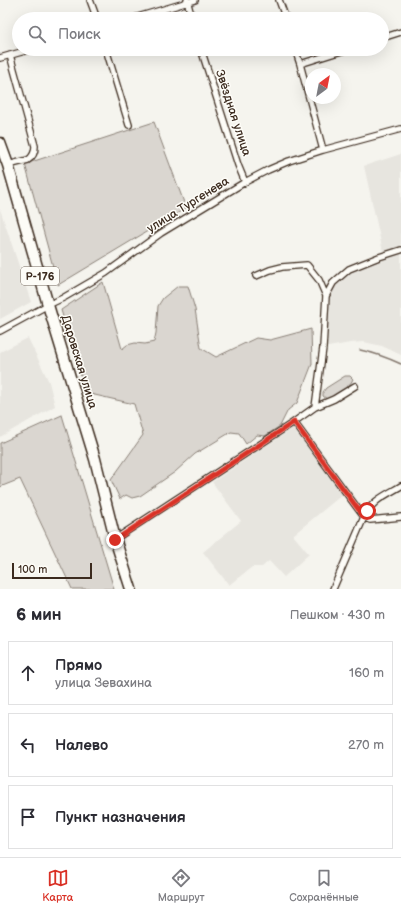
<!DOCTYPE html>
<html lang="ru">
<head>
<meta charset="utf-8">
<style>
  body { margin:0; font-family:"Balsamiq Sans",sans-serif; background:#f2f2f3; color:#2b2b33 }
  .compass { position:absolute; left:305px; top:68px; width:36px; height:36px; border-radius:50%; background:#fff; box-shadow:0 4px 16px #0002; rotate:32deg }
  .scale { position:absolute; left:12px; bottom:10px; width:80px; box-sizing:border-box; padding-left:4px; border:2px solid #3b2a1e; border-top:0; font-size:11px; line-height:14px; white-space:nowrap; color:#3b2a1e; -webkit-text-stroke:3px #fdfcf7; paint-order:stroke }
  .stop { position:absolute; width:12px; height:12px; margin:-9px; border:3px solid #d93025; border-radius:50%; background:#fff }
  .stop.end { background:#d93025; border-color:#fff; box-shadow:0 1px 4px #0008 }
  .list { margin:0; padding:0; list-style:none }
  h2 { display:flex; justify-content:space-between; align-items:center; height:52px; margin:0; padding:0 16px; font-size:17px }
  h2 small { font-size:13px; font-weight:400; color:#7c7c81 }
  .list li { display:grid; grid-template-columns:26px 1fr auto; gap:12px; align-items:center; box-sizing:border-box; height:64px; margin:0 8px 8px; padding:0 8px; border:1px solid #e1e1e2; border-radius:0px }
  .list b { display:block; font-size:15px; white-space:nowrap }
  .list p { margin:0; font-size:13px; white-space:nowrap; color:#7c7c81 }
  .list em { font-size:13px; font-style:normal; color:#7c7c81 }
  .icon { flex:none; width:22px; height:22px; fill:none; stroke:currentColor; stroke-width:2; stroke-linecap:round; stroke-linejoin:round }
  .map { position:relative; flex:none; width:401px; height:589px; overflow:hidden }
  .search { position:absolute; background:#fff; box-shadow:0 4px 16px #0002; left:12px; right:12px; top:12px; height:44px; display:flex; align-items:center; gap:10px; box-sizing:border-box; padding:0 14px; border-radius:22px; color:#7c7c81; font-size:15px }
  .sheet { height:268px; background:#fff }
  nav { display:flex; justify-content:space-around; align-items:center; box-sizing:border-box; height:56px; border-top:1px solid #e1e1e2; background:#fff; font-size:11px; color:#7c7c81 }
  nav a { display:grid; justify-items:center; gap:2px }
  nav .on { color:#d93025 }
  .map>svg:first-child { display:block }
  .built { fill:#e7e5df }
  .green { fill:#dad6d0; stroke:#8a8077 }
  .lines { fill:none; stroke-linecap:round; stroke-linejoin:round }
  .stream { stroke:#84786e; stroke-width:1.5 }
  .minor-casing { stroke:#3b2a1e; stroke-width:8 }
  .trunk-casing { stroke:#3b2a1e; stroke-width:13 }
  .minor { stroke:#fdfcf7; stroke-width:5.5 }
  .trunk { stroke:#fdfcf7; stroke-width:10 }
  .route { stroke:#d93025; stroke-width:5 }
  .labels { text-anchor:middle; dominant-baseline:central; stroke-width:3; stroke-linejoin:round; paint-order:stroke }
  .shield { fill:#fdfcf7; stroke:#75695f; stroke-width:1 }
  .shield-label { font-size:11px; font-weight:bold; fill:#3b2a1e }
  .street-label { font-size:12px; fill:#3b2a1e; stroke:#fdfcf7 }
</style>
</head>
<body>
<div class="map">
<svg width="401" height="589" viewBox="0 0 401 589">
  <rect width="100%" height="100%" fill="#f5f4ee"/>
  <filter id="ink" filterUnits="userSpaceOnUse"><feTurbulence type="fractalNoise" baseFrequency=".025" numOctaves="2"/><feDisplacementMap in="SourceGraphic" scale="8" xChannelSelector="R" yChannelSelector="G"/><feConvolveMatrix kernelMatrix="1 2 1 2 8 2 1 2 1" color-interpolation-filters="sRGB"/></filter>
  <g filter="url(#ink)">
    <!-- built -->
    <path class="built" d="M401 154V355L382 346 364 342 350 343 323 348 326 296 333 283 349 269 384 256 364 166Z
      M0 209 31 302 0 319Z
      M28 338 49 382 55 406 0 437V352Z
      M293 428 343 494 293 535 309 554 284 577 269 561 262 567H252L229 585 203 552 241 521 212 482Z"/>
    <!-- green -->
    <path class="green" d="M154 122 186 208 58 285 25 164Z
      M103 282 122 349 127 345 135 343 145 344 154 342 156 333 158 306 163 298 178 286H188L195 309 201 348 216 357 256 338 270 340 311 329 312 364 297 403 288 410 280 426 265 436 257 435 246 444 239 433 231 432 195 454 175 472 140 496 132 498 126 495 120 499 111 480 143 435 134 404 86 393 61 310Z
      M345 376H350L353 379C350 387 335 397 327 399L323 396V392L326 388Z
      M62 415 114 589H72L20 479 0 487V443Z"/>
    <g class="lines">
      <!-- stream -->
      <path class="stream" d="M360 350C375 353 388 358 401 364"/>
      <!-- minor casing -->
      <g class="minor-casing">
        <path id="minor" d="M90 0 97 19
          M187 0 192 19
          M279 0 286 19
          M131 19 195 0
          M382 38 401 32
          M106 49 129 125
          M201 49 238 165 245 182
          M295 49 300 64 323 150
          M0 58 32 49
          M300 64 348 49
          M8 165 28 160C33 157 35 152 35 146L10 55
          M256 276 270 270 282 267 307 265 319 280 326 296
          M0 331 48 305 63 298 106 273 161 233 245 182 268 170 289 161 323 150 401 129
          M315 407 323 348 326 296 333 283 349 269 379 257 401 250
          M294 422 364 517 333 589
          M401 486C386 495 372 500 364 517L370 520 401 517
          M115 539 294 422 315 407 334 399 355 386"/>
      </g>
      <!-- trunk casing -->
      <g class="trunk-casing">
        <path id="trunk" d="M0 143 8 165 48 305 95 459 115 539 131 589"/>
      </g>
      <!-- minor -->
      <use href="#minor" class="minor"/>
      <!-- trunk -->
      <use href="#trunk" class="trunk"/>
    </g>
  </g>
  <g class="lines" filter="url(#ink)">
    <!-- route -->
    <path class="route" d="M115 540 294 422 364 517 367 511"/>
  </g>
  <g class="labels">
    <!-- shield labels -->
    <rect class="shield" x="21" y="267" width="38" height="18" rx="3"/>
    <g class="shield-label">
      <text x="40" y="276">Р-176</text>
    </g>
    <!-- street labels -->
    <g class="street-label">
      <text transform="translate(233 113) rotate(72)">Звёздная улица</text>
      <text transform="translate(188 205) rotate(-32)">улица Тургенева</text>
      <text transform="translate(79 362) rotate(73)">Даровская улица</text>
    </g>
  </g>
</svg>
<svg class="compass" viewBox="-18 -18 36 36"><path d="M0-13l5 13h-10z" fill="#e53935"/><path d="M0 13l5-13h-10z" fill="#7c7c81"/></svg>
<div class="scale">100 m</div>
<div class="stop" style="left:367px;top:511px"></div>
<div class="stop end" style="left:115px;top:540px"></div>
<div class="search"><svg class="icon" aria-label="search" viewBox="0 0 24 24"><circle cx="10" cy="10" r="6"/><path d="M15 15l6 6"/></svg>Поиск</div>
</div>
<section class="sheet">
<h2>6 мин<small>Пешком · 430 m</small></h2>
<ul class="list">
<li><svg class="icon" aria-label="ahead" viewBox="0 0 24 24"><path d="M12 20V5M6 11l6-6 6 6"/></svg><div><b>Прямо</b><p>улица Зевахина</p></div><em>160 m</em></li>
<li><svg class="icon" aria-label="left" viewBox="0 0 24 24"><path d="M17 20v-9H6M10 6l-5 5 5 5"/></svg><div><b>Налево</b></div><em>270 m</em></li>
<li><svg class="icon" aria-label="arrive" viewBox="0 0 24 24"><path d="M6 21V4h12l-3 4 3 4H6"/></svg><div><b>Пункт назначения</b></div></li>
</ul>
</section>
<nav>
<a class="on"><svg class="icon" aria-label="map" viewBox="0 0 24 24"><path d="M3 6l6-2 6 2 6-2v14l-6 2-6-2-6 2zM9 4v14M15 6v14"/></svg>Карта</a>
<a><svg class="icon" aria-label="directions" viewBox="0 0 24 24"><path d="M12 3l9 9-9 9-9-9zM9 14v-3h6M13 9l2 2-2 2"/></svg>Маршрут</a>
<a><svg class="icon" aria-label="saved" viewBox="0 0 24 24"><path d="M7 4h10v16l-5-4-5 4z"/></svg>Сохранённые</a>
</nav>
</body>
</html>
